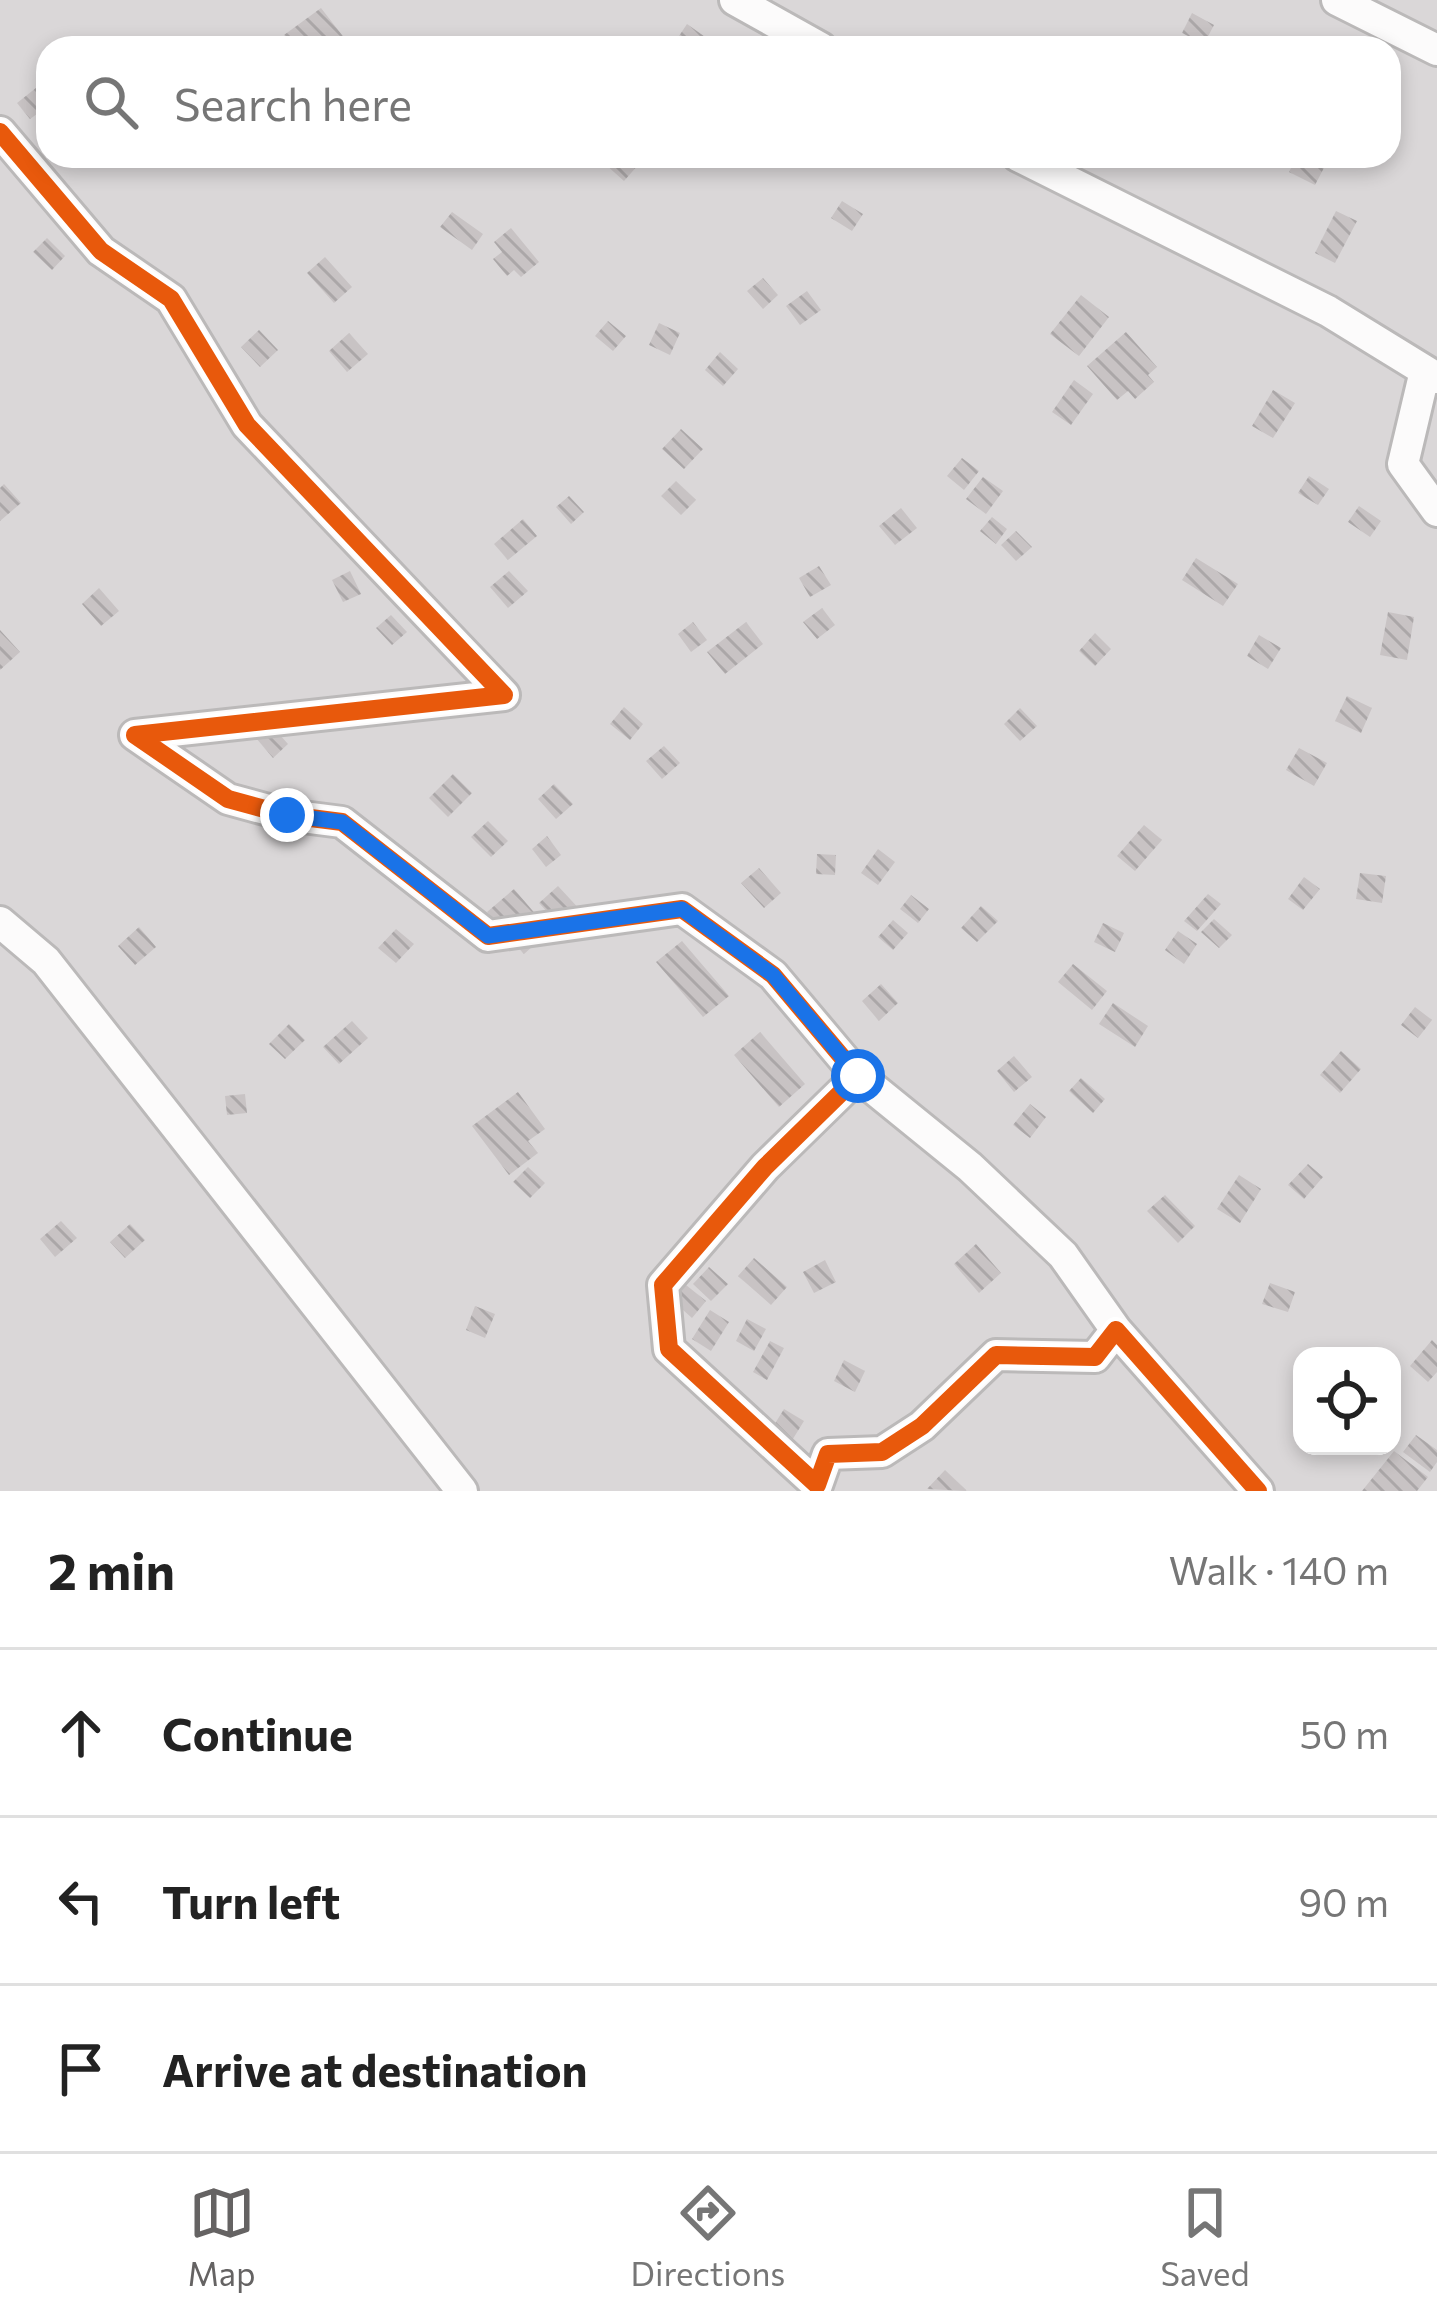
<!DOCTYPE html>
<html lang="en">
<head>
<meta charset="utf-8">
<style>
  body { margin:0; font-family:Commissioner,sans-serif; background:#f2f2f2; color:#222 }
  .controls { position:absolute; right:36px; bottom:36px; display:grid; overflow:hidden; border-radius:24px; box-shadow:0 6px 18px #0003 }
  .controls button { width:108px; height:108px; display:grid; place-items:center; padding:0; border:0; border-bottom:3px solid #e0e0e0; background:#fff; color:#222; font:60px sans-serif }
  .stop { position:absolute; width:36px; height:36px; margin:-27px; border:9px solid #1a73e8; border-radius:50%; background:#fff }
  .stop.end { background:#1a73e8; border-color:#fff; box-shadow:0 3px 12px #0008 }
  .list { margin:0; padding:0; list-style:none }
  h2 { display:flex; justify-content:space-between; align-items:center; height:156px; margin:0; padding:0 48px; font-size:51px }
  h2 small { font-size:39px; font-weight:400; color:#767676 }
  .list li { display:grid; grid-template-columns:78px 1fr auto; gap:36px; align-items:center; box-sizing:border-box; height:168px; padding:0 48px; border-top:3px solid #e0e0e0 }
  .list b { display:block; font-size:45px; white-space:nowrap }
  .list em { font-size:39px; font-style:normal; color:#767676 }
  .icon { flex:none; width:66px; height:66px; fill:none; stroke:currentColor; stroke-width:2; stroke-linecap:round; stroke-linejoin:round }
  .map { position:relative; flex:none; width:1437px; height:1491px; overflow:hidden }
  .search { position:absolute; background:#fff; box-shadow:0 6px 18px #0003; left:36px; right:36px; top:36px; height:132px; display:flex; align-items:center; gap:30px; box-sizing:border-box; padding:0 42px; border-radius:36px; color:#767676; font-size:45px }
  .sheet { height:660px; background:#fff }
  nav { display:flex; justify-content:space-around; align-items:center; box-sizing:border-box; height:168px; border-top:3px solid #e0e0e0; background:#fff; font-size:33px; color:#767676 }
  nav a { display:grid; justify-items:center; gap:6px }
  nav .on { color:#656363 }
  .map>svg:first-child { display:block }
  .residential { fill:#dad7d8; fill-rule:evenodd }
  .building { fill:url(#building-back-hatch) }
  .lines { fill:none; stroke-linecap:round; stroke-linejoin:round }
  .street-casing { stroke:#bbb9b9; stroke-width:36 }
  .street { stroke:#fcfbfb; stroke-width:30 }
  .cycleway-casing { stroke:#fff; stroke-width:26 }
  .cycleway { stroke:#e8590c; stroke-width:18 }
  .route { stroke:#1a73e8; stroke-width:15 }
</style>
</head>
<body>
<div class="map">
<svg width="1437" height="1491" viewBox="0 0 1437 1491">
  <defs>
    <pattern id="building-back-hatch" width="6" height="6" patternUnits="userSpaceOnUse" patternTransform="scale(3)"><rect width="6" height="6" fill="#c8c3c4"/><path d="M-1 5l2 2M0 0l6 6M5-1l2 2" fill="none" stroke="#aba7a8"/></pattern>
  </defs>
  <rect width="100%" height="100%" fill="#ebe6e6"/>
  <!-- residential -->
  <path class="residential" d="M0 0H1437V1491H0ZM48 48H1389V156H48ZM1302 1356H1392V1446H1302Z"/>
  <!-- building -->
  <path class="building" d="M321 8 349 44 343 48H293L284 35Z
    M1192 13 1214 25 1204 44 1182 33Z
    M687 24 708 39 702 48H684L675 42Z
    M41 84 48 93V106L30 119 17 103Z
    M596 156H646L624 181Z
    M1297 156H1309L1326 164 1315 185 1289 172Z
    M842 201 863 214 852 231 831 218Z
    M1336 211 1357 221 1335 263 1315 253Z
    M452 212 483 234 472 250 440 227Z
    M511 228 539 262 521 277 514 270 507 276 493 259 502 252 494 242Z
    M47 238 65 256 52 270 33 252Z
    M325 257 352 287 334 303 307 273Z
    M763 278 778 295 763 309 747 291Z
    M807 291 821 310 800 325 786 306Z
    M1081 295 1109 317 1079 356 1050 334Z
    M608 321 626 336 613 351 595 336Z
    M659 323 680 333 670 355 649 345Z
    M259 330 278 350 260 367 241 347Z
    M1126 332 1157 367 1148 375 1154 382 1135 399 1128 391 1117 400 1087 366Z
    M349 333 368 354 347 372 329 351Z
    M720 352 738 369 723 386 705 370Z
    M1074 380 1093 394 1071 425 1052 412Z
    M1273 390 1295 403 1273 438 1252 426Z
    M681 429 703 449 684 469 662 449Z
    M962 458 979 471 964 490 947 476Z
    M1309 476 1329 489 1318 505 1298 493Z
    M983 477 1003 491 986 514 966 499Z
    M676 481 696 500 681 515 661 496Z
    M4 484 21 503 0 521V488Z
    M569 496 584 512 571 524 556 507Z
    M1359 506 1381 521 1370 537 1348 522Z
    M901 508 917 528 895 545 879 526Z
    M992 517 1007 529 996 544 980 531Z
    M523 519 537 536 508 560 494 544Z
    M1016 531 1032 547 1016 561 1001 545Z
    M1196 558 1238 584 1223 606 1182 580Z
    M819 566 831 585 810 597 799 578Z
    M350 571 361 594 343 602 332 580Z
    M509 571 528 591 508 608 490 587Z
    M99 588 119 611 101 626 82 604Z
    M822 608 835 625 817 639 803 622Z
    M1388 612 1414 617 1407 660 1380 655Z
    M391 615 407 632 392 645 376 628Z
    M693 622 707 640 691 652 678 634Z
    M746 622 763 644 725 674 707 652Z
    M0 630 20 652 0 670Z
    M1095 633 1111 649 1095 666 1079 651Z
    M1259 635 1281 648 1268 669 1247 656Z
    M1347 696 1372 708 1361 733 1335 721Z
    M624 707 643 724 630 740 610 724Z
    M1020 708 1037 726 1020 741 1004 724Z
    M271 725 288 744 273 758 256 738Z
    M664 746 680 763 662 779 646 761Z
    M1299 748 1327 763 1314 786 1286 770Z
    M453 774 472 793 448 817 429 798Z
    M554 784 573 804 556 819 538 799Z
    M488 821 508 841 491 857 471 837Z
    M1144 825 1162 840 1135 871 1117 856Z
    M547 836 561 855 546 867 532 849Z
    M878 849 895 862 878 885 861 873Z
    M817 854 836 855 835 875 816 874Z
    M759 868 781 893 764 908 741 883Z
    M1360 873 1386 876 1382 903 1356 899Z
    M1304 877 1320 889 1303 910 1288 899Z
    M558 886 583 913 564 930 539 903Z
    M514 889 550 931 524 954 487 912Z
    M1208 894 1221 904 1197 931 1184 921Z
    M911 895 929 909 918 923 900 909Z
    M981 906 998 921 977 942 961 928Z
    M1214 919 1232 935 1219 948 1201 932Z
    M893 920 908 933 893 950 878 937Z
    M1103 923 1124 933 1115 952 1094 942Z
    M139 927 156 947 135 965 118 946Z
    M396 929 414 944 396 963 378 948Z
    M1178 931 1197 944 1184 964 1165 950Z
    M682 941 729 996 703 1017 656 962Z
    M1073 964 1107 991 1092 1010 1058 982Z
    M881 984 898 1003 879 1021 862 1001Z
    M1113 1003 1148 1026 1135 1047 1099 1024Z
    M1415 1007 1432 1020 1418 1038 1401 1025Z
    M352 1021 368 1038 339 1064 323 1047Z
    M289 1024 305 1040 285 1059 269 1044Z
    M760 1032 805 1084 779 1107 734 1055Z
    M1341 1051 1361 1069 1340 1093 1320 1075Z
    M1014 1056 1032 1077 1014 1092 997 1071Z
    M1081 1078 1105 1099 1093 1113 1069 1091Z
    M518 1092 545 1129 528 1141 538 1153 509 1175 472 1126Z
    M245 1094 247 1113 227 1115 225 1096Z
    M1030 1104 1046 1117 1030 1138 1013 1125Z
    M1308 1164 1323 1177 1304 1199 1288 1185Z
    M528 1167 545 1183 530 1198 513 1182Z
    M1239 1175 1261 1189 1240 1223 1217 1209Z
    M1165 1195 1195 1226 1178 1243 1147 1211Z
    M61 1221 77 1238 55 1257 40 1239Z
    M130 1224 145 1240 125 1258 110 1242Z
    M976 1244 1001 1273 979 1293 954 1264Z
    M754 1258 787 1287 771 1305 738 1276Z
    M825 1260 836 1282 814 1293 803 1272Z
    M709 1267 728 1284 711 1301 693 1284Z
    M1270 1283 1295 1292 1288 1312 1262 1304Z
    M686 1285 706 1301 692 1318 673 1301Z
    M475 1306 495 1314 485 1338 466 1330Z
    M710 1310 729 1322 711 1351 692 1339Z
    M747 1319 766 1329 754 1351 736 1341Z
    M1432 1340 1437 1345V1372L1428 1382 1410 1366Z
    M770 1341 784 1348 767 1380 753 1372Z
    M844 1360 865 1371 855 1392 834 1381Z
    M784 1409 804 1421 791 1442 771 1430Z
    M1416 1435 1437 1450V1462L1430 1472 1403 1452Z
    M1394 1451 1428 1477 1417 1491H1362Z
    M945 1470 967 1491 927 1489Z"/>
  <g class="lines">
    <!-- street casing -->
    <g class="street-casing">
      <path id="street" d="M735 0 821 48
        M1337 0 1437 50
        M0 132 101 251 171 299 247 425 504 695 135 735 228 799 287 815 342 822 488 936 682 909 773 975 858 1076 765 1167 663 1285 669 1349 817 1485 828 1454 882 1452 922 1426 996 1355 1095 1357 1116 1330 1258 1491
        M1018 156 1328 311 1437 378
        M1425 371 1403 464 1437 511
        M0 922 46 961 462 1491
        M858 1076 970 1167 1063 1255 1116 1330"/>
    </g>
    <!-- street -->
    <use href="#street" class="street"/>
    <!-- cycleway casing -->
    <g class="cycleway-casing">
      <path id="cycleway" d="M0 132 101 251 171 299 247 425 504 695 135 735 228 799 287 815 342 822 488 936 682 909 773 975 858 1076 765 1167 663 1285 669 1349 817 1485 828 1454 882 1452 922 1426 996 1355 1095 1357 1116 1330 1258 1491"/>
    </g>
    <!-- cycleway -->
    <use href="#cycleway" class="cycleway"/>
  </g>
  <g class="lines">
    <!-- route -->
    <path class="route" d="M287 815 342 822 488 936 682 909 773 975 858 1076"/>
  </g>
</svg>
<div class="controls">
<button><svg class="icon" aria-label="locate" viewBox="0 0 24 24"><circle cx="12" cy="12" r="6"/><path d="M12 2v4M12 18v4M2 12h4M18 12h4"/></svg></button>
</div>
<div class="stop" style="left:858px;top:1076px"></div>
<div class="stop end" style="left:287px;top:815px"></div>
<div class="search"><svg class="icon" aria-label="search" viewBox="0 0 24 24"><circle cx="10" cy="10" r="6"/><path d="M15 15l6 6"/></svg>Search here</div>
</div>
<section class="sheet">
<h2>2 min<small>Walk · 140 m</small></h2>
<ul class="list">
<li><svg class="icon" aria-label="ahead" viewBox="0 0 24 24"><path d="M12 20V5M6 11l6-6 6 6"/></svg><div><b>Continue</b></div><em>50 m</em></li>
<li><svg class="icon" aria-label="left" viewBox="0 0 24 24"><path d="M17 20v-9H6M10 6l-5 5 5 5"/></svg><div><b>Turn left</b></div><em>90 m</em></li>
<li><svg class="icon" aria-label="arrive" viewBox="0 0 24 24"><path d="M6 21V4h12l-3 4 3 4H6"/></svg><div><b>Arrive at destination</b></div></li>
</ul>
</section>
<nav>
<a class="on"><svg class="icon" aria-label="map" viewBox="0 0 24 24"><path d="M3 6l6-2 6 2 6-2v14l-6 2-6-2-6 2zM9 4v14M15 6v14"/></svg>Map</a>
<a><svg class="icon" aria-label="directions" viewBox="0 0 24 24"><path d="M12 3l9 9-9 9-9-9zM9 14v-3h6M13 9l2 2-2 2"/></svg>Directions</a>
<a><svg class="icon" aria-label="saved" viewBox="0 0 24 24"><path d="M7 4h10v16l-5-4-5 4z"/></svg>Saved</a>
</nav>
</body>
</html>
